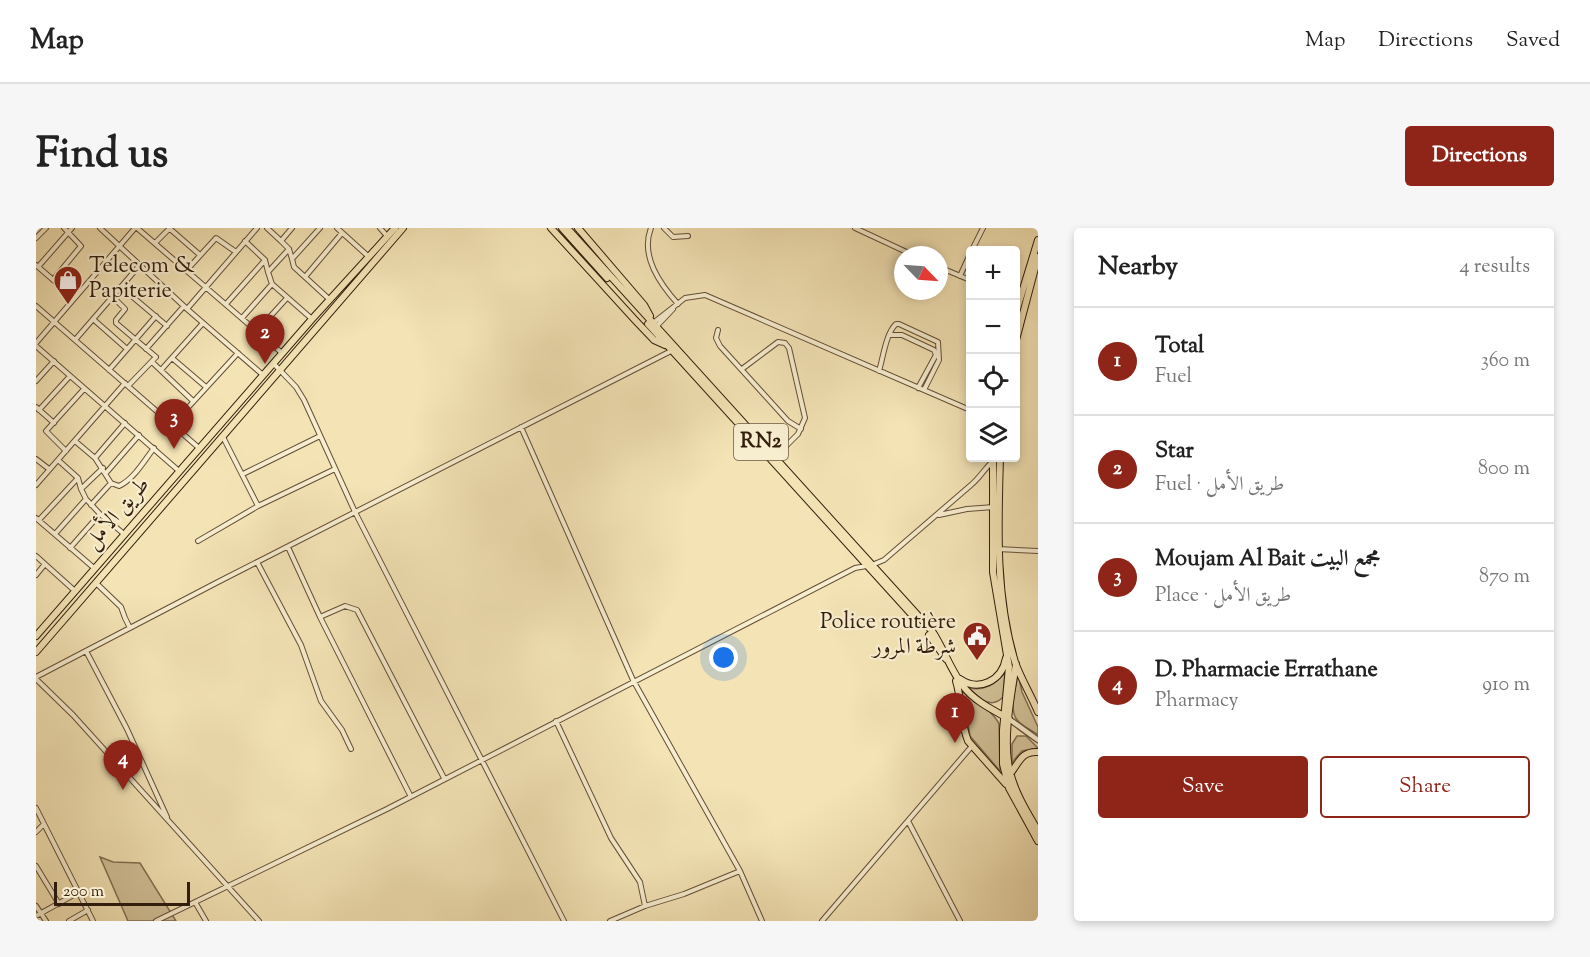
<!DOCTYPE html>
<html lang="en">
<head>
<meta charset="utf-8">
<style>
  body { margin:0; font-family:"Sorts Mill Goudy",Amiri,serif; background:#f6f6f6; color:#222 }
  .controls { position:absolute; right:18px; top:18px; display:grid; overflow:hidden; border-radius:6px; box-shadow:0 3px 9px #0003 }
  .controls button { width:54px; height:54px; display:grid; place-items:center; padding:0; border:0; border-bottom:2px solid #e0e0e0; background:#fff; color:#222; font:30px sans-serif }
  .compass { position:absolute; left:858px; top:18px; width:54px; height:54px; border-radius:50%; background:#fff; box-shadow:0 3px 9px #0003; rotate:115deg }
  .scale { position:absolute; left:18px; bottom:15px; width:136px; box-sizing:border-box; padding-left:6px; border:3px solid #331d0c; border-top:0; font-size:16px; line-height:21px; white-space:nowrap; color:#331d0c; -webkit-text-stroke:4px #f7edcf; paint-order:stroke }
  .you { position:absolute; left:688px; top:430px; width:21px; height:21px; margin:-15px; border:4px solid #fff; border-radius:50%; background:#1a73e8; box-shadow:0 0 0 9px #1a73e833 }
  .badge { display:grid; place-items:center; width:39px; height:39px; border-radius:50%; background:#8f2418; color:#fff; font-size:20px; font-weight:700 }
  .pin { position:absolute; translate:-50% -50px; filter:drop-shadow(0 2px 3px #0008) }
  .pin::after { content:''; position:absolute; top:32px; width:21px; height:18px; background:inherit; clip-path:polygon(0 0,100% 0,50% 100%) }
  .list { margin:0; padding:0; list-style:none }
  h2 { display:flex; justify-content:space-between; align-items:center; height:78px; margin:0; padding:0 24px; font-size:26px }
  h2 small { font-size:20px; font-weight:400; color:#767676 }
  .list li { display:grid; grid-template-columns:39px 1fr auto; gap:18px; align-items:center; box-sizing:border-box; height:108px; padding:0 24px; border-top:2px solid #e0e0e0 }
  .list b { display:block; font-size:22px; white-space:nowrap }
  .list p { margin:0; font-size:20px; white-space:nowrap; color:#767676 }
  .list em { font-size:20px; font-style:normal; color:#767676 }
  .actions { display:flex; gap:12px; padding:18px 24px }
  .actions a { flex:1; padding:14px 0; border:2px solid #8f2418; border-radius:6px; text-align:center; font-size:21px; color:#8f2418 }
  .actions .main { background:#8f2418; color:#fff }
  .icon { flex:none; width:33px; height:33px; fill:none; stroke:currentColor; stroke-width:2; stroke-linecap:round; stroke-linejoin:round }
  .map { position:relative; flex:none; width:1002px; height:693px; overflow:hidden; border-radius:6px }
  header { display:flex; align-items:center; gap:36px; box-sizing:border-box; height:84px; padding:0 30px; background:#fff; border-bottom:2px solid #e0e0e0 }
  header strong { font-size:28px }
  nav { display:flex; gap:33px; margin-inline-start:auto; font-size:21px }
  .intro { display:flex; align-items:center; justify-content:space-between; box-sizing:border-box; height:144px; padding:0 36px }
  h1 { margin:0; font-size:42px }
  .button { padding:15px 27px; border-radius:6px; background:#8f2418; color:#fff; font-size:21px; font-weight:700 }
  main { display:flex; gap:36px; padding:0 36px }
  aside { flex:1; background:#fff; border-radius:6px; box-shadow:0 3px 9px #0003 }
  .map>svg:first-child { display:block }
  .green { fill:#d2c198; stroke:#826f52; stroke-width:1.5 }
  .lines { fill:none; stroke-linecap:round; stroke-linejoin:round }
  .minor-casing { stroke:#634e36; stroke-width:6 }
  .tertiary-casing { stroke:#634e36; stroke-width:7 }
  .trunk-casing { stroke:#331d0c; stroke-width:8 }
  .minor { stroke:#f7edcf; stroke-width:4 }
  .tertiary { stroke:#f7edcf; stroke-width:4.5 }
  .trunk { stroke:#f3e3b5; stroke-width:6 }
  .labels { text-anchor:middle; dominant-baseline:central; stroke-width:4.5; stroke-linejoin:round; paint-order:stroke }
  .shield { fill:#f7edcf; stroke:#6e5b46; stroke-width:1.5 }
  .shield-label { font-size:21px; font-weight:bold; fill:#331d0c }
  .poi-label { font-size:22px; fill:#331d0c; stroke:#f7edcf; text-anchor:start }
  .street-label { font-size:22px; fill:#331d0c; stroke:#f7edcf }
</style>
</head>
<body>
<header>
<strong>Map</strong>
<nav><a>Map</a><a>Directions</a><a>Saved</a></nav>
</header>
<div class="intro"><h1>Find us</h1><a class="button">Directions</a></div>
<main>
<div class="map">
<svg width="1002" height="693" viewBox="0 0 1002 693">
  <rect width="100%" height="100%" fill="#f3e3b5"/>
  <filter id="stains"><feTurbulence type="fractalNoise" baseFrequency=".00333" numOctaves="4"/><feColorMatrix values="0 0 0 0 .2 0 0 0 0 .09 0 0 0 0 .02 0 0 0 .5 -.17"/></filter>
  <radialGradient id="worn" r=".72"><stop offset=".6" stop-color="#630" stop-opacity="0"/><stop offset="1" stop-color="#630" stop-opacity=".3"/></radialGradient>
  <!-- green -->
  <path class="green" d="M969 445 967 469C955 482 943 470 933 460 949 463 959 456 969 445Z
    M982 446 986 464 1002 499V507C996 502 987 499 982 493 972 483 980 458 982 446Z
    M926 463C938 474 957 482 963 496L964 543 934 508Z
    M981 508H990L1002 520 986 523 978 532 976 540V516Z
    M64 629 77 634 104 635 140 693H92Z"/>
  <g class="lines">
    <!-- minor casing -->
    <g class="minor-casing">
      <path id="minor" d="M64 0 151 81 227 147
        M101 0 246 125
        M133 0 164 27
        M231 0 245 13 256 0
        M301 0 333 29
        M344 0 351 8
        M615 0C604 28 624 56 642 76
        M628 0 637 9 652 8
        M819 0 877 27
        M0 10 10 0
        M209 13 229 32 232 44 253 21
        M245 13 253 21 256 31
        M119 15 133 1
        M936 22 947 0
        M0 37 38 70
        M2 39 36 0
        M903 39 934 52
        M150 43 180 10 200 24
        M924 48 934 26
        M269 49 258 39 256 31 284 0
        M17 52 45 18 28 0
        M236 56 276 91
        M85 59 131 98
        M77 69 89 81 80 92V95L120 129 92 158
        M293 71 269 49 306 5
        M190 76 229 32
        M0 78 163 220
        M151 81 221 0
        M206 90 236 56 232 44
        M57 91 91 121
        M617 95 649 70 669 67 934 182
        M619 100 637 81
        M682 102 680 110 684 118 752 193 765 201
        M221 103 251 70
        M853 107H866L898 122 900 127
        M39 112 103 38
        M0 115 99 0
        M0 118 143 243
        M110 121 148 78
        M136 130 170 159
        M116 134 157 173
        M238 136 260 159 268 172 319 284 528 693
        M706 141 742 114 749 115 753 120 769 190 762 206 738 230
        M73 142 120 88
        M125 142 167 95
        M843 143C847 130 850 105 860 96H863L902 114 903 132 888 162
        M0 153 18 133
        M882 160 901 125
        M0 179 18 195
        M3 182 34 148
        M136 197 202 125
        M485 199 597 452 704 643 726 693
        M187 209 222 278
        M39 213 59 230 75 255 83 258C98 251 108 233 118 220
        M30 223 10 203 48 161
        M59 230 89 195
        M0 231 13 241
        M22 232 42 250 45 261 67 240
        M70 245 103 207
        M207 246 284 208
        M0 257 89 155
        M55 277 75 255
        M64 286 88 306
        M903 287 931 281 958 279
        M0 290 58 340
        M3 292 41 251
        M19 306 50 271
        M162 313 222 278 299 241
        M252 319 284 389 374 567
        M34 320 64 286 50 271 45 261
        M961 321 1002 323
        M0 328 39 363
        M221 334 265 417 285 473 306 502 315 521
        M0 347 9 336
        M60 355 85 379 89 390 94 400
        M284 389 309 378 321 382 408 550
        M50 423 91 501 131 589
        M0 449 180 355 635 123
        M0 451 37 487 223 693
        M520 493 575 610 604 654 609 678
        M0 580 57 693
        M872 593 924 693
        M0 604 8 596
        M0 638 23 676
        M159 674 170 693
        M0 678 10 693
        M0 688 43 664
        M33 693 52 682
        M120 693 351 581 819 340 836 337 848 332 935 257C944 250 953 234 961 230
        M574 693 609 678 648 666 704 643
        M786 693 936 518"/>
    </g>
    <!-- tertiary casing -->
    <g class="tertiary-casing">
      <path id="tertiary" d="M973 491 1002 512"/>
    </g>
    <!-- trunk casing -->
    <g class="trunk-casing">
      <path id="trunk" d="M515 0 599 92 618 112 629 117
        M526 0 571 50
        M531 0 896 403C908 421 914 441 927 458 938 473 957 482 973 491
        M542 0 608 77 614 88
        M980 84 1002 12
        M612 96 877 388
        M980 112 1002 29
        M957 230V344L973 439 967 502V536L973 560 1002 613
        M964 230C962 298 959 367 979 434 985 451 995 467 1002 484
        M893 407 910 431
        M0 408 276 91 359 0
        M0 424 367 0
        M980 436C975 467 966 514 974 544 979 565 991 584 1002 603
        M924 451C943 464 966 453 970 430
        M920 453C926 472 924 494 932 513L970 556
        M974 546C983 535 985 523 1002 524"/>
    </g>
    <!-- minor -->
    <use href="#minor" class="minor"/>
    <!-- tertiary -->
    <use href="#tertiary" class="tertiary"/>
    <!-- trunk -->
    <use href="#trunk" class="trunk"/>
  </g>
  <!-- icons -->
  <defs>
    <g id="shop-pin" transform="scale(1.5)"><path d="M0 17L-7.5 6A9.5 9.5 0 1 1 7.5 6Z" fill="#8f2418" stroke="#f7edcf"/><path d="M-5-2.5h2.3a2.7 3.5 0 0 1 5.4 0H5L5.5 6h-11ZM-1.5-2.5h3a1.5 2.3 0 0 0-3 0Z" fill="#fff"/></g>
    <g id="civic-pin" transform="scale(1.5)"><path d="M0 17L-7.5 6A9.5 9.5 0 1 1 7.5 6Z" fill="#8f2418" stroke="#f7edcf"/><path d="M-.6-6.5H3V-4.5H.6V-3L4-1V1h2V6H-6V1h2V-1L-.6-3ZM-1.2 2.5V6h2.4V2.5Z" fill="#fff"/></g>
  </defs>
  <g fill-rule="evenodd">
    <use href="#shop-pin" x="32" y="52"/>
    <use href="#civic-pin" x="941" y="408"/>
  </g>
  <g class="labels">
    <!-- shield labels -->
    <rect class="shield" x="698" y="196" width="54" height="36" rx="4.5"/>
    <g class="shield-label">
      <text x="725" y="214">RN2</text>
    </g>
    <!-- poi labels -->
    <g class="poi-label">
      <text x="53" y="39">Telecom &amp;<tspan x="53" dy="25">Papiterie</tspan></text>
      <text x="920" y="395" text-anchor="end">Police routière<tspan x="920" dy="25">شرطة المرور</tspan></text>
    </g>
    <!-- street labels -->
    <g class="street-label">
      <text transform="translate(82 286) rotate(-49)">طريق الأمل</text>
    </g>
  </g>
  <rect width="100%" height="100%" filter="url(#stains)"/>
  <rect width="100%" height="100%" fill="url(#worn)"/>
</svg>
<div class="controls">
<button>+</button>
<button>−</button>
<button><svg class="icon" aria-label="locate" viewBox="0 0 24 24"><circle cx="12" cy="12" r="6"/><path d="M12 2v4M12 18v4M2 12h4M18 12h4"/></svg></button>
<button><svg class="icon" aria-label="layers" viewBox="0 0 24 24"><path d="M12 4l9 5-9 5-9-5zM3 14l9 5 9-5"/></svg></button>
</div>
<svg class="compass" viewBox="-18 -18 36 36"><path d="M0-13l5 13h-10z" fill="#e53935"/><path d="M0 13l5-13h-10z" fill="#767676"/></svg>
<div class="scale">200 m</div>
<div class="you"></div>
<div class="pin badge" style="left:919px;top:515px">1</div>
<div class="pin badge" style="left:229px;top:136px">2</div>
<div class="pin badge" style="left:138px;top:221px">3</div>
<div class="pin badge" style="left:87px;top:562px">4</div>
</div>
<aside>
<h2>Nearby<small>4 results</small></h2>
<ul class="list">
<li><span class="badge">1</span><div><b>Total</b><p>Fuel</p></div><em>360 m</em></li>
<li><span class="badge">2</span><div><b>Star</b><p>Fuel · طريق الأمل</p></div><em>800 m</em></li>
<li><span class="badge">3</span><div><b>Moujam Al Bait مجمع البيت</b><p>Place · طريق الأمل</p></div><em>870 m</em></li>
<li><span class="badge">4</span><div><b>D. Pharmacie Errathane</b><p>Pharmacy</p></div><em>910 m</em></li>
</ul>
<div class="actions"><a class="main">Save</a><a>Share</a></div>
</aside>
</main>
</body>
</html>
